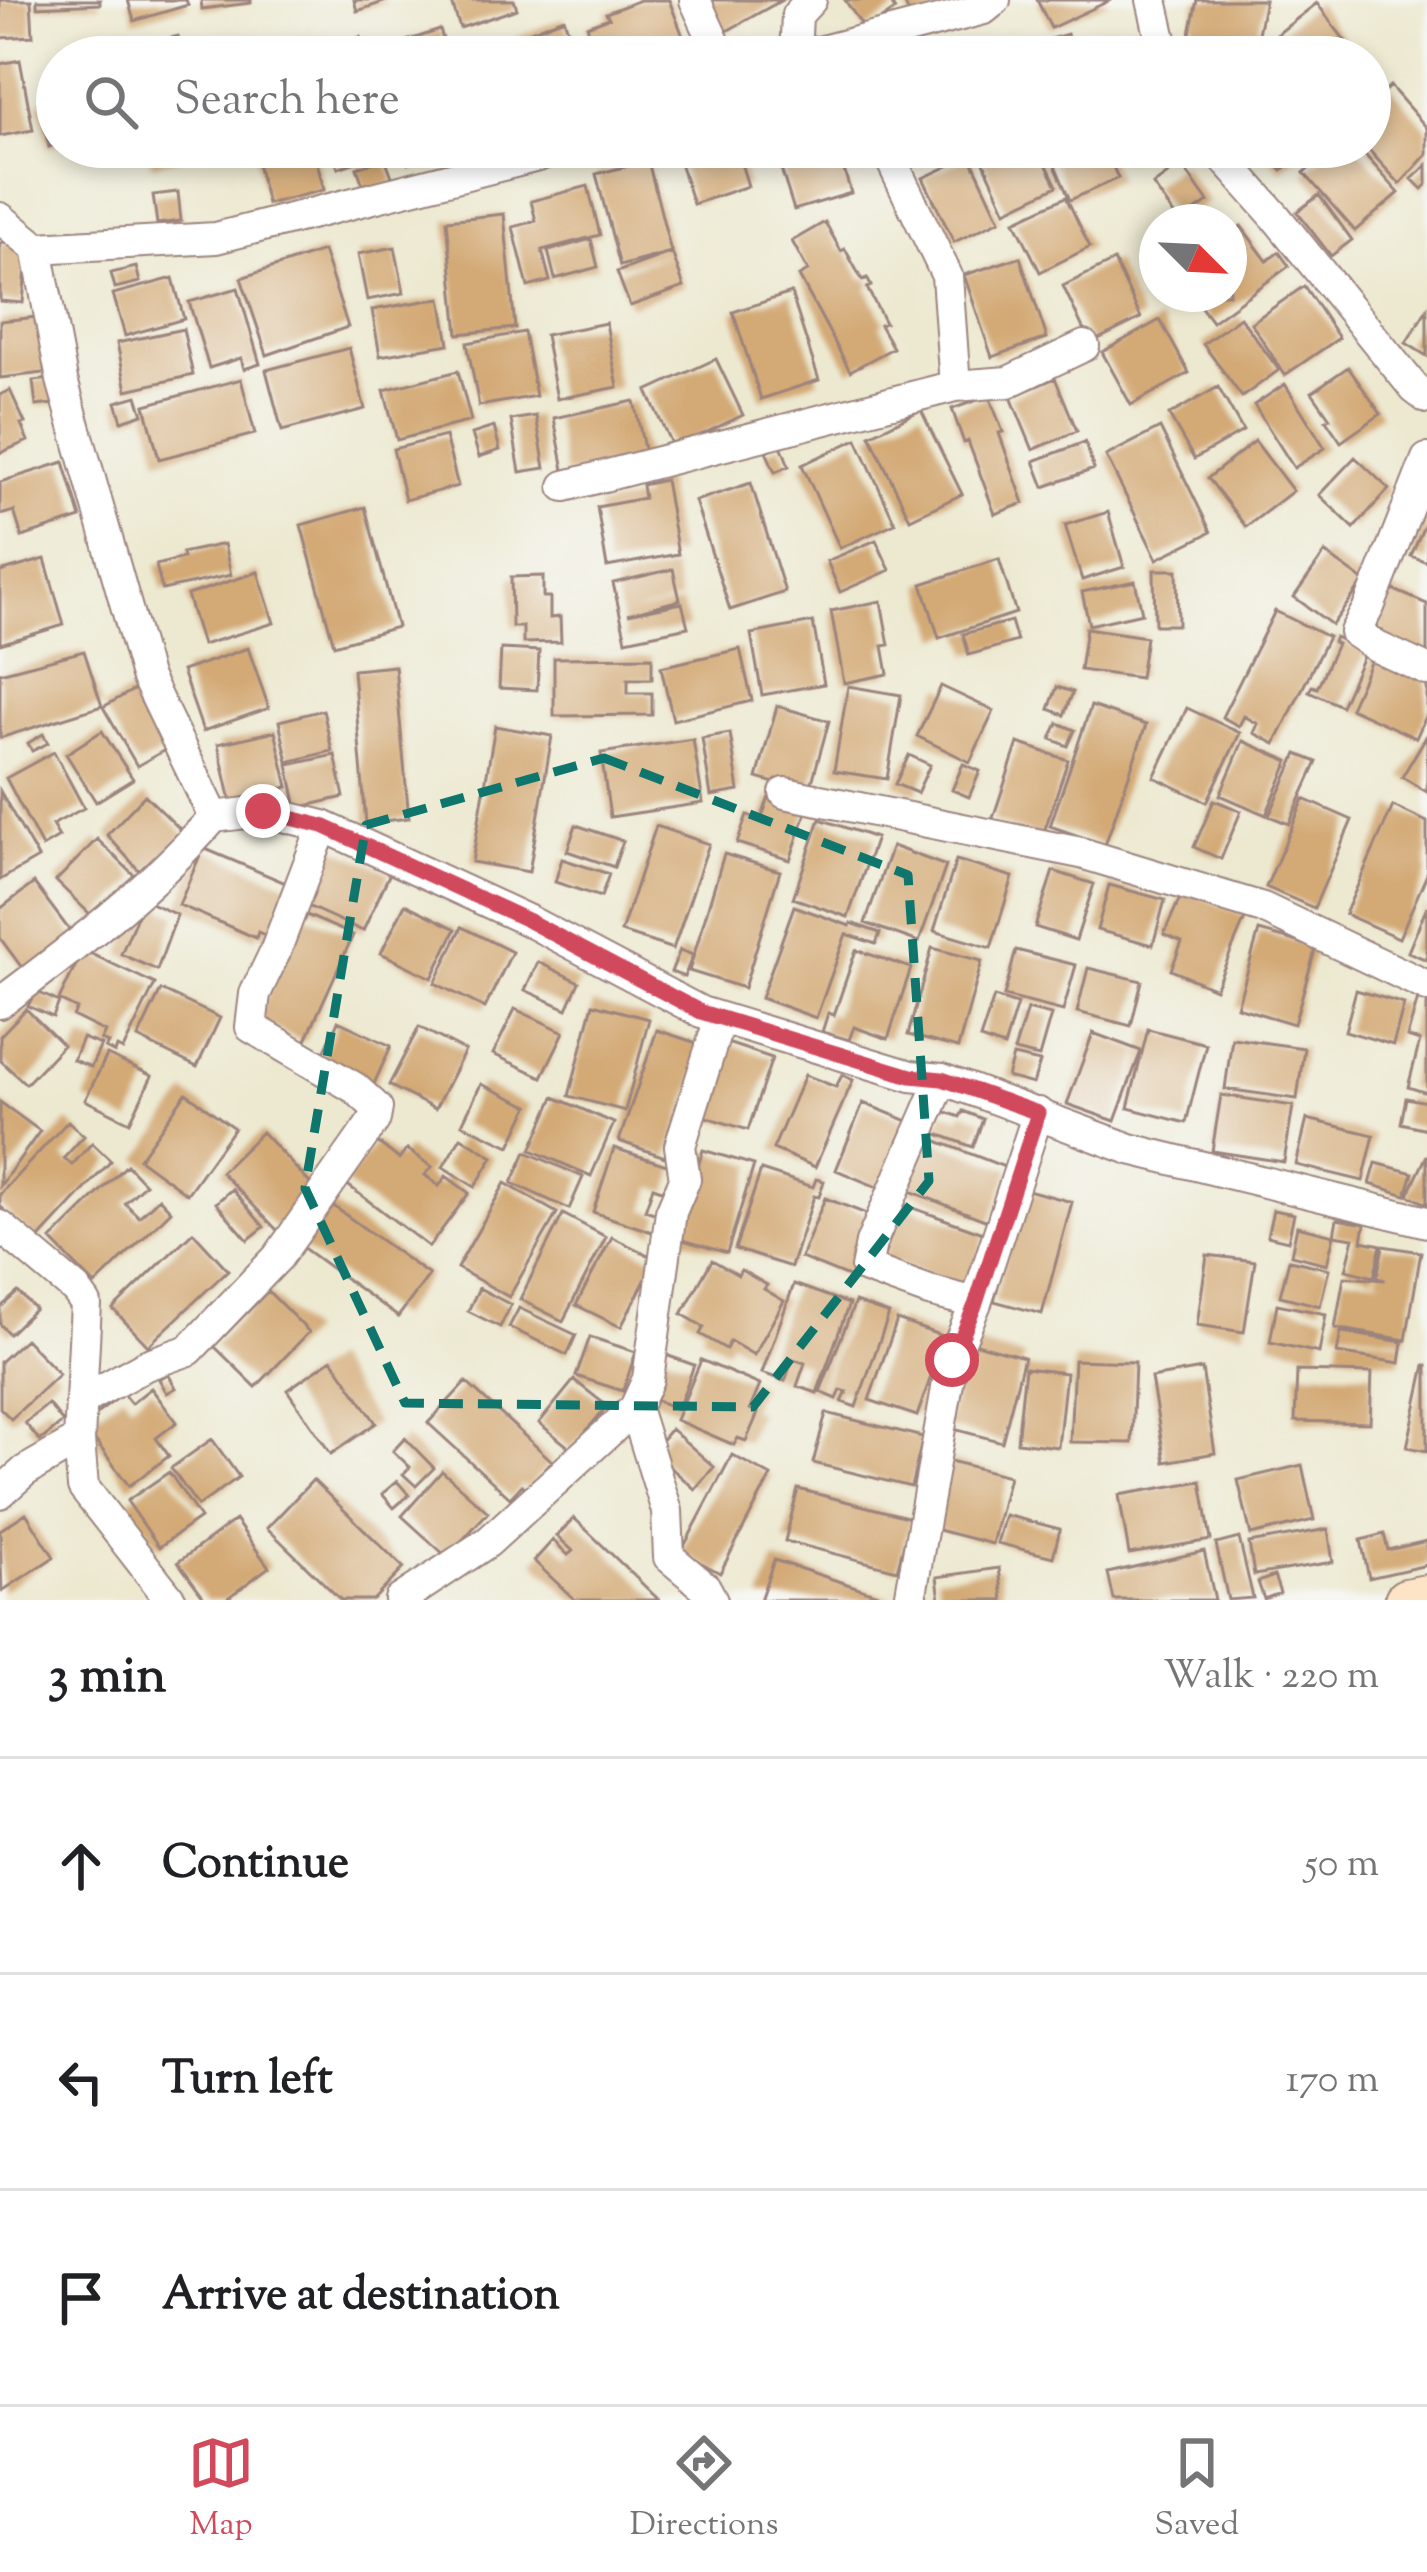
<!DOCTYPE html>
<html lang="en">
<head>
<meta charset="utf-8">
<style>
  body { margin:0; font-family:"Sorts Mill Goudy",serif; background:#f6f6f6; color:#202124 }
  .compass { position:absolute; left:1139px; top:204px; width:108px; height:108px; border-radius:50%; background:#fff; box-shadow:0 6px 18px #0003; rotate:114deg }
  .stop { position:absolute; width:36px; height:36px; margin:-27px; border:9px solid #d1495b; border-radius:50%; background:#fff }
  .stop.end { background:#d1495b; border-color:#fff; box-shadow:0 3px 12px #0008 }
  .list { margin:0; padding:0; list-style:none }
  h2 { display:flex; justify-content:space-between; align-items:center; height:156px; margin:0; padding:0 48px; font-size:51px }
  h2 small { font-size:39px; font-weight:400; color:#757577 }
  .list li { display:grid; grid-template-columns:78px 1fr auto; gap:36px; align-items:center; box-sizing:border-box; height:216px; padding:0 48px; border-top:3px solid #e0e0e0 }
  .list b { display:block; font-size:45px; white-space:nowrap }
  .list em { font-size:39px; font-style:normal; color:#757577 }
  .icon { flex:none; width:66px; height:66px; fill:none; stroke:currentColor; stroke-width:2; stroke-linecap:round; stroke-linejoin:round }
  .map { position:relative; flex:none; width:1427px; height:1600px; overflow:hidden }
  .search { position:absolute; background:#fff; box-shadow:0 6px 18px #0003; left:36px; right:36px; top:36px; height:132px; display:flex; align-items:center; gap:30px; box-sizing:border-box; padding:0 42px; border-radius:66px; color:#757577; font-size:45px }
  .sheet { height:804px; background:#fff }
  nav { display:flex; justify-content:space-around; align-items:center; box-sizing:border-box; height:168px; border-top:3px solid #e0e0e0; background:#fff; font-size:33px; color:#757577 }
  nav a { display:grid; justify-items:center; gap:6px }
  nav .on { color:#d1495b }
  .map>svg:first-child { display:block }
  .building { fill:#d3a974 }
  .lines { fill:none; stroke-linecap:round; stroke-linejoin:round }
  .street-casing { stroke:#9c847e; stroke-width:34 }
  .secondary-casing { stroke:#9c847e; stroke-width:46 }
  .street { stroke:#fff; stroke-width:30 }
  .secondary { stroke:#fee4c6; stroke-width:42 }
  .route { stroke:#d1495b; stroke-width:15 }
  .marked { fill:none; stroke:#0f766e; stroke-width:9; stroke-dasharray:24 15; stroke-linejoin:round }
</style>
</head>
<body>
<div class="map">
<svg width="1427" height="1600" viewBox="0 0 1427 1600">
  <rect width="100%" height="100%" fill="#f6f6f2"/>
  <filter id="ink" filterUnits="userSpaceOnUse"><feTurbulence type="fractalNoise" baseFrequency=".00833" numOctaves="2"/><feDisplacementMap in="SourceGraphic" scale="24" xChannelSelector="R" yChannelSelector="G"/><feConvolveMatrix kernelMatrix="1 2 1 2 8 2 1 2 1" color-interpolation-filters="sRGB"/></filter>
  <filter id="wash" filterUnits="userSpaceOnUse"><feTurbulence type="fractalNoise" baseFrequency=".004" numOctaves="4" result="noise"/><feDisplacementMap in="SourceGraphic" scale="48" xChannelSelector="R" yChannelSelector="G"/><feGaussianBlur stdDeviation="2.7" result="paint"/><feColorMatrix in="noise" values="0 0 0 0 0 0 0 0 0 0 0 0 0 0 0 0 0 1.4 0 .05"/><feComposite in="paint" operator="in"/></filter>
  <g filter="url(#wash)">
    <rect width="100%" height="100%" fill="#ede9d1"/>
    <g id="blocks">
      <!-- building -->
      <path class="building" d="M0 0H31L33 36 0 38Z
        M37 0H100V4L37 7Z
        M128 0H186L188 5 134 21Z
        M201 0H251V3L202 9Z
        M354 0H387V1L357 11Z
        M451 0H514L517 9 460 28Z
        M640 0H669L691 57H599L587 26 609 18 606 13Z
        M707 0H782L725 32Z
        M845 0H889L895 10 865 30Z
        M903 0H945L948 6 913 22Z
        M1037 0H1111L1051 28Z
        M1197 0H1265L1253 57H1185Z
        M1317 3 1333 25 1358 57H1291L1275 36Z
        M564 18 577 57H522L515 37Z
        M440 30 449 57H374L373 52Z
        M1067 34 1073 57H1022L1019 48Z
        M178 36 184 57H123L121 51Z
        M914 36 924 57H868Z
        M360 37 366 57H299V56Z
        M512 40 518 57H464V56Z
        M1126 44 1132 57H1100L1111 51Z
        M20 60 33 130 0 136V64Z
        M1390 86 1427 128V154L1400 184 1366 147H1370V105Z
        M57 98V144L49 147 38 103Z
        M147 147H215V148L152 166Z
        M253 147H313L324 190 267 204Z
        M331 147H398V148L338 168Z
        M403 147H454V148L408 163Z
        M675 147H736L748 186 693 204Z
        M774 147H837L851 193 794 210Z
        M977 147H1038L1057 186 1006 211Z
        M1047 147H1104L1118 178 1070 200Z
        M1115 147H1145L1126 161Z
        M1259 147H1307L1282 171Z
        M1333 147H1358L1399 193 1355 231 1304 173Z
        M970 156 1000 220 954 242 923 178Z
        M385 158 394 182 366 193 357 168Z
        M648 161 671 252 620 266 596 174Z
        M1181 164 1208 202 1179 222 1153 185Z
        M1427 165V184L1422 189 1412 179Z
        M588 186 600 235 542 250 550 281 528 287 513 227 536 221 531 201Z
        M178 192 181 221 157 224 153 195Z
        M1319 195 1352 240 1331 256 1297 212Z
        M1066 197 1090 247 1040 272 1015 221Z
        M504 214 515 328 458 334 447 220Z
        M825 222 841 251 845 249 862 280 867 278 871 286 867 288 885 323 880 325 893 348 850 371 799 276 808 271 792 241Z
        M1241 226 1267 261 1279 252 1289 266 1212 322 1191 294H1229V235Z
        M591 239 598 267 555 279 548 251Z
        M0 243 28 245 23 303 0 301Z
        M395 247 404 293 367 300 358 254Z
        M323 251 348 327 267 355 241 278Z
        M672 252 684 287 630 306 617 272Z
        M1020 257 1047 338 992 357 964 275Z
        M1114 261 1141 318 1090 343 1063 286Z
        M136 267 140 282 115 288 111 273Z
        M173 278 184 319 125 336 113 294Z
        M1304 286 1339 338 1285 375 1251 323Z
        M238 288 260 364 244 369 241 358 209 368 189 302Z
        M791 293 819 380 761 399 733 312Z
        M441 298 449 344 380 356 372 310Z
        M1427 309V356L1406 343Z
        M47 316 53 372 0 378V321Z
        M1240 317 1279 370 1242 397 1203 344Z
        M1160 320 1189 373 1131 405 1102 352Z
        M606 323 618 387 557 399 545 335Z
        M183 329 193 375 127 390 117 343Z
        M524 332 536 396 479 406 467 343Z
        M349 348 365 409 282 431 266 370Z
        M716 359 743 415 673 448 647 391Z
        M1348 367 1381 414 1341 442 1326 420 1330 418 1312 392Z
        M458 371 471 421 397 440 384 390Z
        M60 378 62 403 36 406 33 381Z
        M1055 378 1077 431 1033 450 1011 397Z
        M241 379 255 434 159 459 145 405Z
        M1285 384 1325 448 1294 468 1254 405Z
        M1218 387 1243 431 1194 459 1169 415Z
        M10 390 25 423 21 424 28 441 0 453V395Z
        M137 396 143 414 122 421 116 402Z
        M989 396 1003 432 999 433 1024 503 995 514 968 441 964 443 952 409Z
        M634 401 646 458 565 475 554 418Z
        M921 410 962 494 910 519 870 435Z
        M536 416 545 468 520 472 511 420Z
        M494 427 500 450 479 457 472 434Z
        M1160 428 1211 532 1157 559 1106 456Z
        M445 436 458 486 405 500 393 449Z
        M857 439 895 523 840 548 802 465Z
        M1255 441 1293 491 1246 527 1208 478Z
        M1085 442 1094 469 1044 487 1034 461Z
        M781 445 789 466 775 472 766 451Z
        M1355 457 1389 489 1354 528 1319 495Z
        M64 462 81 518 22 537 14 511 0 515V482Z
        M665 480 678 554 607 567 597 507 644 498 642 485Z
        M751 483 785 592 730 610 695 501Z
        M365 507 397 627 334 645 301 525Z
        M1108 512 1124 567 1082 580 1065 525Z
        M1427 519V562L1411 556Z
        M876 540 890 570 840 592 827 561Z
        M224 544 231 575 162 590 156 565 183 558 182 553Z
        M1325 553 1364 581 1332 625 1294 597Z
        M45 559 64 625 0 644V572Z
        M999 559 1016 613 939 638 922 584Z
        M673 569 680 600 628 614 682 603 688 627 626 640 613 583Z
        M1154 570H1177L1178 625H1155Z
        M258 572 274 623 202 645 187 595Z
        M543 576V597H550V618L560 617 561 642 523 643V627H512L511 577Z
        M1135 581 1142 613 1089 625 1082 592Z
        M1392 589 1427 604V664L1377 643 1382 630 1376 627Z
        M881 601 889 645 883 646 888 674 844 683 831 611Z
        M1275 611 1328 637 1275 744 1254 733 1258 724 1244 716 1239 726 1222 717Z
        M1011 621 1017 641 969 655 963 634Z
        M813 622 824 684 762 695 751 634Z
        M1086 628 1146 637 1140 678 1080 670Z
        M1335 637 1365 652 1341 706 1309 691 1312 686 1317 688 1337 644 1333 642Z
        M248 648 269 708 203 731 182 671Z
        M501 649 539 651 537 690 499 688Z
        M740 649 752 701 673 720 661 667Z
        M84 651 102 706 0 738V673Z
        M1373 656 1427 681V714L1416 738 1350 708Z
        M652 657V679H628V693H652V715L554 716V658Z
        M395 666 409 818 366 823 353 670Z
        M848 686 901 695 887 779 834 771Z
        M941 686 994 711 970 762 917 736Z
        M1057 687 1073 692 1064 715 1049 709Z
        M137 688 170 747 137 766 103 707Z
        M777 706 829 721 809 793 757 778Z
        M1091 706 1146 725 1105 845 1050 826Z
        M1187 708 1240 733 1207 802 1154 777Z
        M323 710 332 751 288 762 279 721Z
        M1058 723 1075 730 1068 746 1051 739Z
        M495 726 552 736 529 872 472 862Z
        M102 731 133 779 96 802 66 754Z
        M275 731 288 787 231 801 218 744Z
        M730 733 739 791 711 796 702 738Z
        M43 734 48 743 32 751 28 743Z
        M1427 735V792L1402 777Z
        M693 739 703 803 610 817 601 753Z
        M1243 741 1289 761 1266 815 1220 795Z
        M1018 743 1068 760 1042 838 992 821Z
        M54 752 84 808 52 825 59 837 42 847 6 778Z
        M1297 754 1317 762 1289 824 1269 816Z
        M335 755 344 797 297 808 288 765Z
        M909 755 930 765 917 793 895 784Z
        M963 764 980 771 969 797 952 790Z
        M0 791 38 858 0 880Z
        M145 795 185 834 144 876 107 835Z
        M769 797 807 810 790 860 737 843 747 815 761 820Z
        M1304 799 1352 820 1314 908 1266 887Z
        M1214 800 1241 811 1221 859 1194 847Z
        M1393 806 1427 822V874L1399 938 1345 914Z
        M820 819 876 838 848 917 793 898Z
        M576 825 623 841 614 867 567 851Z
        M656 826 709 844 673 949 621 932Z
        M97 839 137 878 96 920 56 881Z
        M327 844 390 873 363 931 301 903Z
        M892 846 946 866 919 942 865 923Z
        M203 848 293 886 271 938 258 932 256 938 179 905Z
        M724 854 780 871 744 988 689 971Z
        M562 859 609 874 601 897 555 882Z
        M956 860 1013 877 991 948 934 931Z
        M1053 871 1094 884 1076 940 1035 927Z
        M34 883 76 939 28 976 0 938V909Z
        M1109 885 1165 900 1153 945 1097 930Z
        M1184 889 1246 916 1215 989 1171 970 1182 942 1164 934Z
        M144 900 177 915 157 970 121 954Z
        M405 904 456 929 432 978 381 953Z
        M794 906 850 926 851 923 880 933 876 944 846 934 816 1018 761 998Z
        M1427 906V960L1408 952Z
        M304 914 353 935 305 1042 256 1021Z
        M462 927 512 952 485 1008 435 983Z
        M1259 931 1316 947 1294 1024 1237 1007Z
        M932 948 982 961 958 1048 908 1035Z
        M83 950 155 984 123 1050 117 1047 115 1053 105 1048 108 1043 101 1040 105 1032 73 1016 77 1009 59 1000Z
        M680 950 693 955 684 977 671 972Z
        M856 950 911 968 888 1039 854 1027 849 1040 822 1032 828 1013 834 1015Z
        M1016 950 1076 965 1063 1011 1004 996Z
        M538 962 579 982 567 1009 525 990Z
        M1088 968 1142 981 1131 1026 1077 1012Z
        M161 990 220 1018 197 1067 138 1038Z
        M1356 990 1404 1004 1393 1045 1345 1031Z
        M35 991 59 1002 53 1017 28 1006Z
        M1419 995 1427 997V1093L1408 1087 1420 1041 1407 1037Z
        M994 997 1017 1004 1004 1047 980 1039Z
        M593 1004 649 1019 625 1111 569 1096Z
        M26 1009 63 1045 26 1084 0 1060V1036Z
        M515 1009 564 1032 542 1077 493 1054Z
        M1027 1009 1051 1015 1039 1057 1014 1051Z
        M338 1021 391 1046 373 1086 320 1061Z
        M419 1027 465 1051 435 1109 389 1085Z
        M1148 1029 1206 1044 1186 1123 1128 1108Z
        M657 1030 706 1046 668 1158 619 1141Z
        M1093 1033 1141 1051 1115 1121 1067 1104Z
        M82 1038 101 1045 91 1067 73 1060Z
        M1232 1038 1304 1048 1297 1099 1225 1089Z
        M721 1041 772 1058 748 1130 696 1114Z
        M107 1055 152 1076 130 1122 85 1100Z
        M1013 1056 1040 1062 1033 1084 1007 1077Z
        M805 1075 836 1087 842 1075 853 1080 815 1167 773 1149Z
        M481 1084 529 1106 510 1146 462 1124Z
        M186 1093 234 1128 187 1194 139 1159Z
        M1221 1095 1293 1106 1284 1162 1212 1151Z
        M554 1097 614 1123 591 1176 531 1150Z
        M1406 1098 1427 1102V1129L1401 1123Z
        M0 1102 40 1131 0 1186Z
        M863 1103 918 1125 891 1193 836 1170Z
        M943 1111 960 1117 963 1111 983 1119 973 1147 935 1133Z
        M1307 1119 1374 1135 1363 1181 1296 1165Z
        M68 1121 84 1136 64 1158 72 1165 92 1143 111 1161 37 1241 0 1206V1194Z
        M262 1132 319 1193 279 1232 221 1172Z
        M461 1137 493 1157 475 1187 443 1167Z
        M927 1137 1010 1169 990 1222 907 1190Z
        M376 1141 399 1159 407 1149 432 1167 425 1175 439 1186 446 1176 469 1193 429 1247 345 1183Z
        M614 1148 676 1168 668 1192 653 1187 645 1210 660 1215 655 1233 593 1212Z
        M703 1150 754 1165 727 1253 676 1238Z
        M526 1152 583 1177 569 1209 512 1183Z
        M1427 1155V1204L1408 1195Z
        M1376 1163 1413 1173 1406 1195 1370 1184Z
        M127 1165 145 1184 125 1203 139 1217 159 1198 171 1211 95 1285 51 1240Z
        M761 1170 813 1187 816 1179 824 1181 819 1197 814 1196 791 1267 735 1249Z
        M505 1183 557 1213 509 1297 457 1268Z
        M232 1189 264 1227 248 1240 216 1203Z
        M1024 1189 1072 1202 1042 1314 994 1301Z
        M825 1198 877 1218 853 1279 801 1258Z
        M902 1204 986 1234 967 1289 883 1259Z
        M332 1205 429 1275 398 1317 302 1247Z
        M1273 1210 1294 1214 1288 1241 1267 1236Z
        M563 1214 606 1237 563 1321 520 1299Z
        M1337 1219 1365 1224 1362 1241 1381 1245 1374 1277 1346 1270 1354 1238 1334 1235Z
        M1297 1226 1334 1235 1327 1264 1291 1255Z
        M193 1232 228 1270 148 1346 113 1309Z
        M612 1237 656 1259 621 1327 576 1305Z
        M1383 1246 1421 1252 1406 1340 1335 1328 1344 1277 1385 1280 1377 1278Z
        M1207 1255 1255 1261 1244 1332 1197 1325Z
        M712 1260 738 1275 741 1270 767 1285 764 1289 784 1301 754 1355 730 1341 726 1349 700 1334 704 1327 682 1314Z
        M1289 1260 1329 1269 1320 1306 1280 1296Z
        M794 1284 849 1304 817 1393 797 1386 805 1363 793 1359 785 1381 762 1373Z
        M479 1288 511 1305 500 1327 468 1311Z
        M268 1291 309 1332 256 1387 214 1346Z
        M18 1292 35 1309 9 1334 0 1324V1308Z
        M855 1302 889 1314 856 1407 842 1402 847 1392 841 1390 837 1399 820 1392Z
        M1277 1304 1326 1314 1319 1353 1270 1342Z
        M519 1308 576 1335 567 1355 509 1327Z
        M897 1320 945 1337 917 1416 869 1400Z
        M1341 1332 1403 1342 1400 1363 1337 1353Z
        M590 1337 636 1352 623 1391 576 1376Z
        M25 1339 59 1374 11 1419 0 1408V1362Z
        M969 1342 1024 1357 1002 1442 946 1427Z
        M663 1354 694 1365 678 1409 647 1397Z
        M332 1359 376 1423 331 1454 287 1390Z
        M701 1360 760 1385 750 1409 758 1413 746 1441 738 1438 734 1445 676 1420Z
        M1074 1360 1135 1362 1132 1443 1070 1442Z
        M1425 1365H1427V1451L1407 1447Z
        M1025 1368 1066 1373 1058 1447 1017 1442Z
        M1202 1369 1215 1453 1165 1462 1151 1378Z
        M1297 1371 1372 1373 1370 1423 1295 1421Z
        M168 1374 176 1388 167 1393 159 1379Z
        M574 1380 607 1406 571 1449 539 1423Z
        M466 1382 552 1461 527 1489 522 1485 510 1498 428 1423Z
        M151 1388 177 1422 156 1438 169 1456 129 1486 83 1424 123 1394 131 1404Z
        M48 1404 63 1422 40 1441 25 1423Z
        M826 1413 923 1437 911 1487 813 1463Z
        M671 1429 714 1467 695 1489 652 1451Z
        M405 1438 434 1468 416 1486 403 1474 410 1467 393 1451Z
        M212 1439 239 1477 198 1506 171 1468Z
        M732 1455 771 1476 720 1573 681 1552Z
        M950 1461 1009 1476 992 1544 934 1529Z
        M1302 1465 1314 1520 1251 1535 1238 1480Z
        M442 1471 488 1512 447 1557 402 1516Z
        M169 1472 200 1518 159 1547 127 1501Z
        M313 1480 404 1568 373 1600H341L267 1528Z
        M397 1481 409 1495 394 1508 382 1494Z
        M1201 1481 1211 1540 1129 1554 1119 1495Z
        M798 1489 911 1518 897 1570 785 1541Z
        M26 1513 54 1557 2 1591 0 1530Z
        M1005 1515 1060 1529 1053 1557 997 1543Z
        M574 1518 659 1600H575L534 1561 553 1540 568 1555 573 1551 557 1536Z
        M235 1520 269 1567 225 1600H206L178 1562Z
        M1328 1529 1333 1562 1254 1575 1249 1543Z
        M1384 1534 1388 1550 1427 1541V1565L1369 1578 1361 1540Z
        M1239 1538 1253 1598 1228 1600 1216 1544Z
        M1204 1551 1215 1600H1114L1108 1573Z
        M774 1560 893 1599V1600H760Z
        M999 1568 1003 1600H940L937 1577Z
        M1274 1576 1280 1593 1264 1599 1258 1582Z"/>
    </g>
  </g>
  <g filter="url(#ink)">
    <use href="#blocks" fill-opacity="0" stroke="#9c847e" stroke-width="3"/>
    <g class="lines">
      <!-- street casing -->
      <g class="street-casing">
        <path id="street" d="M695 0 721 57
          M1152 0 1165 57
          M795 57 797 15 811 0
          M799 57 984 9 995 0
          M885 147 947 276 955 386
          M1214 147 1275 216 1415 389 1427 398
          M0 218 37 248 62 380 146 676 214 817
          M37 248 216 238 538 156 559 147
          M1427 459 1369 607 1355 632 1377 647 1427 670
          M565 486 955 386 1008 382 1084 346
          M785 793 1081 853 1263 908 1427 986
          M0 1003C75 947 152 888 214 817L263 811 323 826 529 921 701 1012 911 1076 942 1079 1130 1149 1427 1222
          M942 1079 871 1243 866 1268 929 1291 976 1303
          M0 1226 76 1290 86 1304 79 1440 83 1487 171 1600
          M81 1401 146 1365 189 1350 278 1257 375 1119 377 1108 355 1088 251 1027 255 994 275 952 323 826
          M635 1408 667 1511 669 1557 705 1587 712 1600
          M0 1493 25 1471 79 1440
          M400 1600 488 1542 635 1408 648 1379 671 1212 685 1179 680 1146 720 1018
          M913 1600 911 1594 952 1360 976 1303 1038 1113"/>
      </g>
      <!-- secondary casing -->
      <g class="secondary-casing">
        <path id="secondary" d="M1406 1600 1427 1596"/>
      </g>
      <!-- street -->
      <use href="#street" class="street"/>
      <!-- secondary -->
      <use href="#secondary" class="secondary"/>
    </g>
  </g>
  <g class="lines" filter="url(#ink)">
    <!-- route -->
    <path class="route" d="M263 811 323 826 529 921 701 1012 911 1076 942 1079 1038 1113 976 1303 952 1360"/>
  </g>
  <!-- marked area -->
  <path class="marked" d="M604 758 908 875 929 1181 753 1407 405 1403 305 1188 366 825Z"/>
</svg>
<svg class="compass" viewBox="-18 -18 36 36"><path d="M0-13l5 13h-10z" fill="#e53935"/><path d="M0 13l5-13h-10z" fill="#757577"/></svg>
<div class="stop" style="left:952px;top:1360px"></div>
<div class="stop end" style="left:263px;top:811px"></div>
<div class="search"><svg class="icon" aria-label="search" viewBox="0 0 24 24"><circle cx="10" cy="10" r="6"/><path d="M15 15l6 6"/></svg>Search here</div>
</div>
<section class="sheet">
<h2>3 min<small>Walk · 220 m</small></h2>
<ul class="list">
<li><svg class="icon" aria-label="ahead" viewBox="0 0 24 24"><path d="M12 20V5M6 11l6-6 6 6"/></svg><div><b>Continue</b></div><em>50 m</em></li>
<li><svg class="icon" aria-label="left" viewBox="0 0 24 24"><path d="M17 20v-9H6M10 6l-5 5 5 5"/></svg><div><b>Turn left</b></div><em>170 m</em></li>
<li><svg class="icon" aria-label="arrive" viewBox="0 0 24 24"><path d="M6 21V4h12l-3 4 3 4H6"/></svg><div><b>Arrive at destination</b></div></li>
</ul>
</section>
<nav>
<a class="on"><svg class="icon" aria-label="map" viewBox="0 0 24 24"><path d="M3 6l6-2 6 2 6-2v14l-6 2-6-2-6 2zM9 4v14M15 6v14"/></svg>Map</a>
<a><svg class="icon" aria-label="directions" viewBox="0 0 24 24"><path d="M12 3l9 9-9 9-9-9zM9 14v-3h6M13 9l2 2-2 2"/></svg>Directions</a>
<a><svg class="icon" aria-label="saved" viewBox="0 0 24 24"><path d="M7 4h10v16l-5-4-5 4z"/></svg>Saved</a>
</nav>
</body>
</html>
